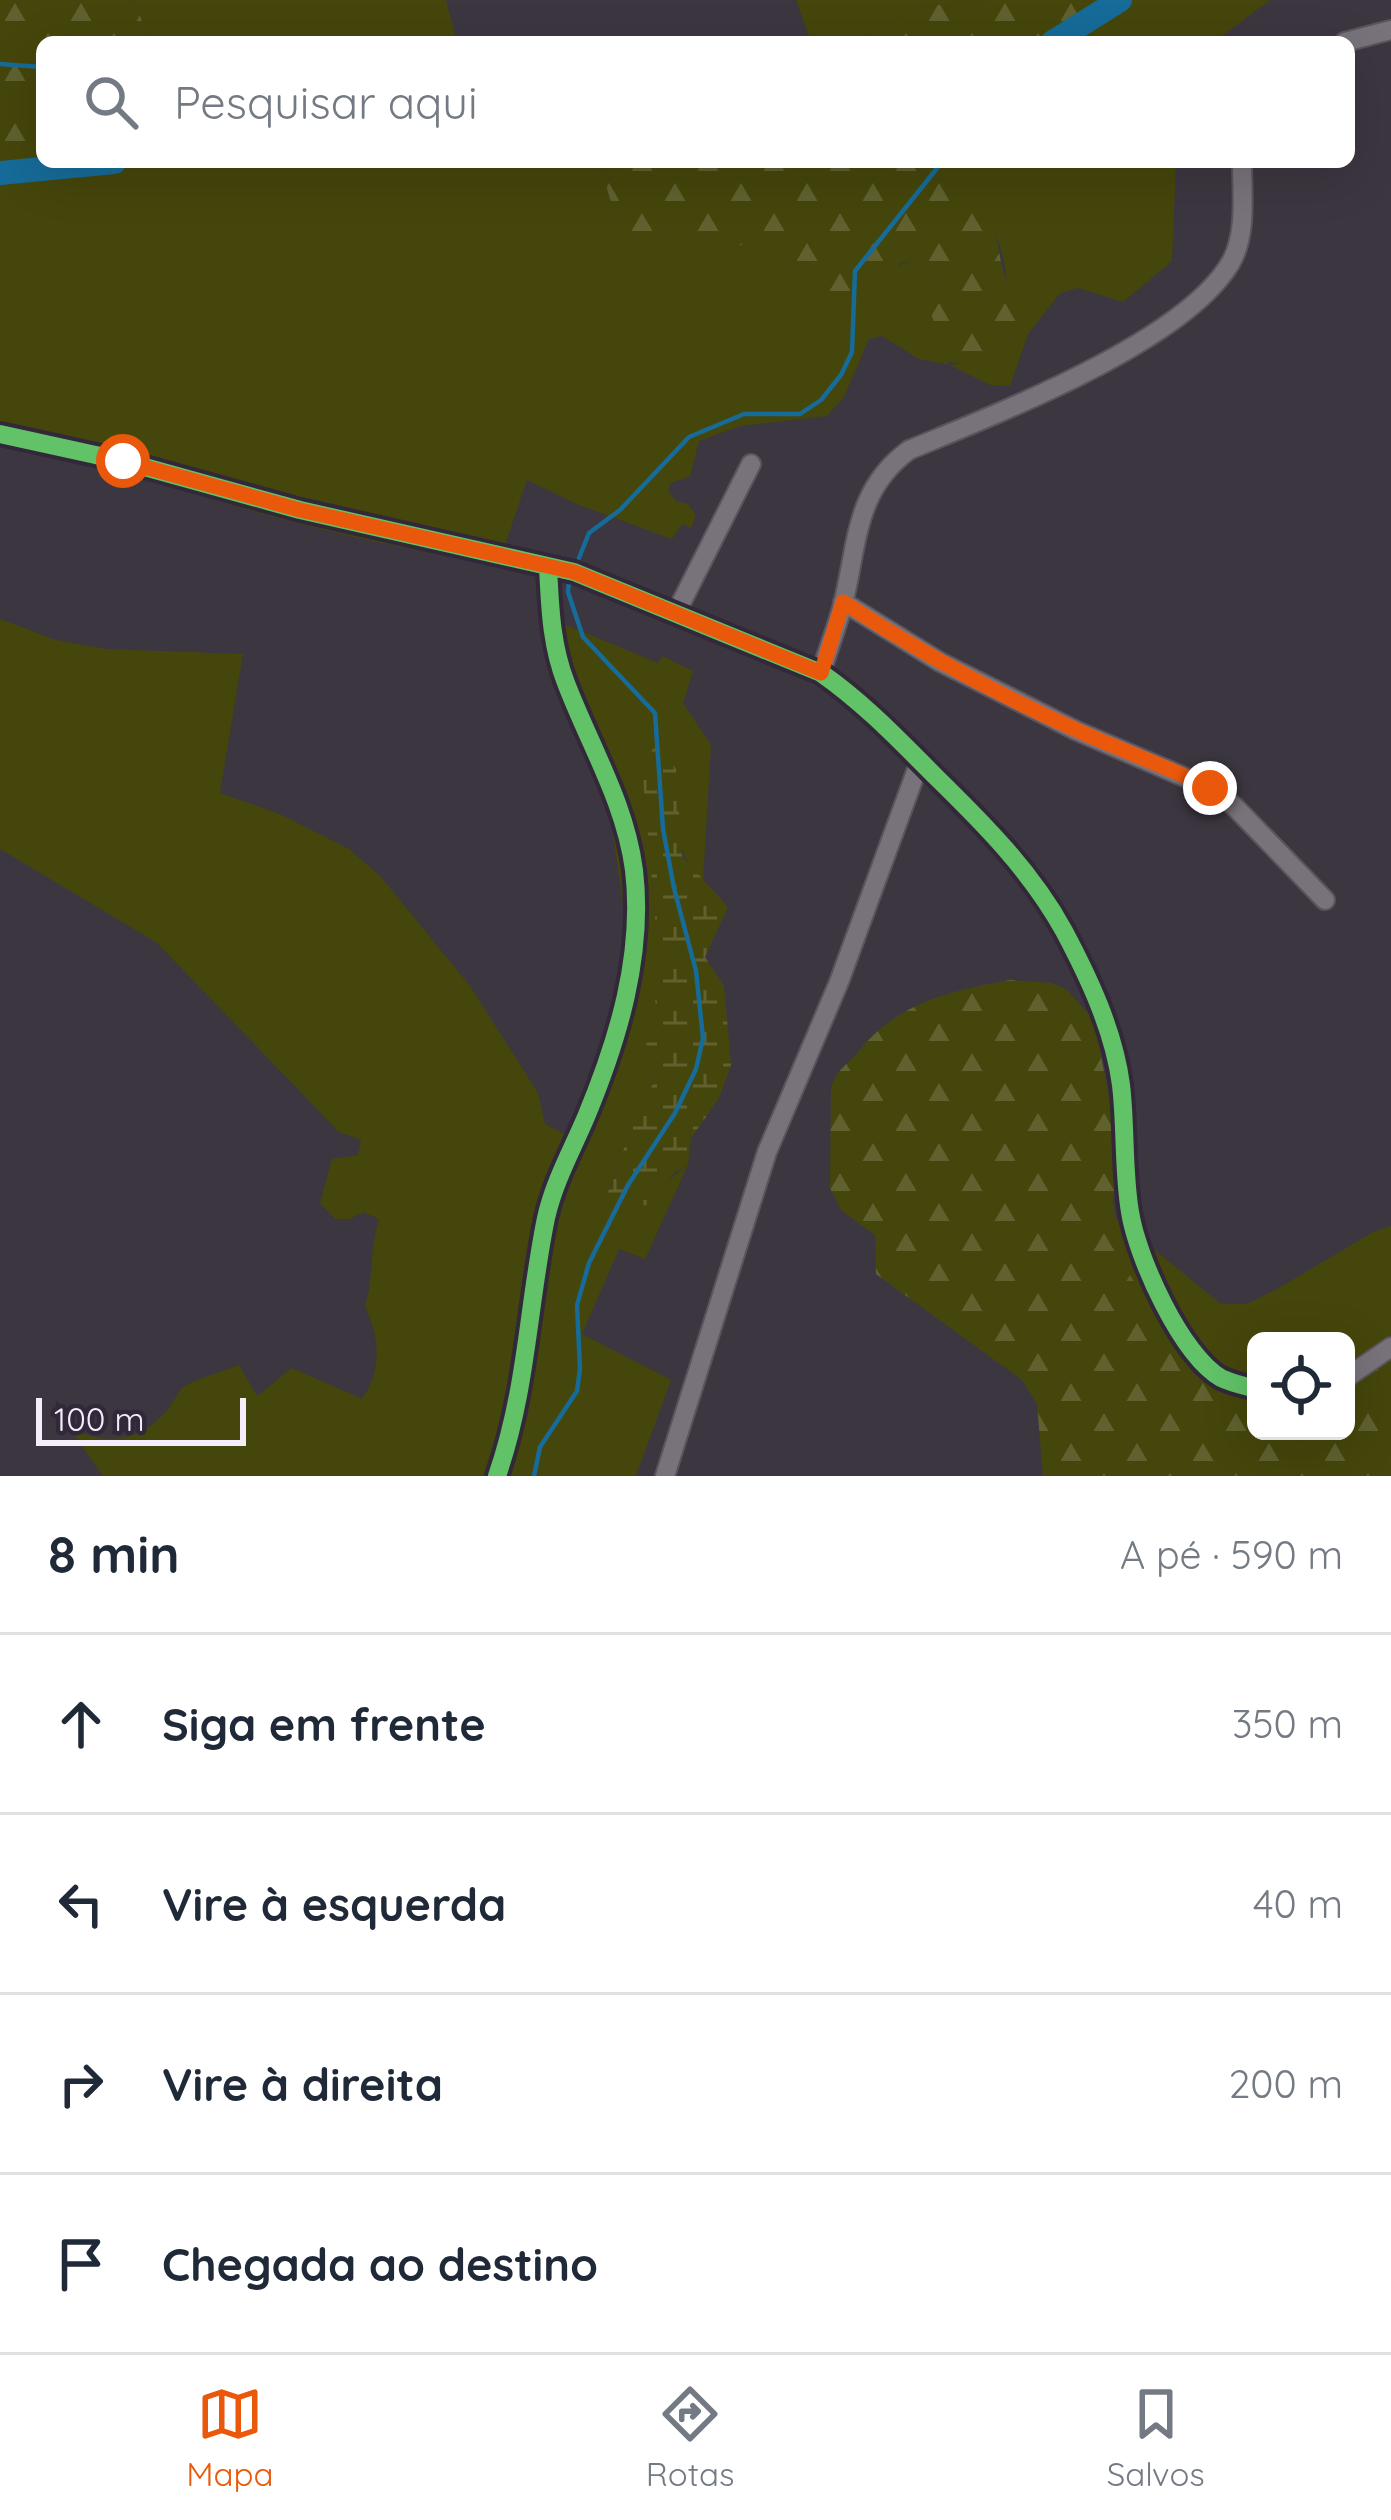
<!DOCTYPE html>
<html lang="pt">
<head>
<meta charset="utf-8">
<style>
  body { margin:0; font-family:Quicksand,sans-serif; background:#f2f2f3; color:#1f2937 }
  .controls { position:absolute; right:36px; bottom:36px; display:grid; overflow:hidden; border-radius:18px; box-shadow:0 12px 48px #0002 }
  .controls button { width:108px; height:108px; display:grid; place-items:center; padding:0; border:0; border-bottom:3px solid #e0e1e3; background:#fff; color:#1f2937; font:60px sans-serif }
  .scale { position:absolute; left:36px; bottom:30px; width:210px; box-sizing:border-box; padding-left:12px; border:6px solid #f5eefa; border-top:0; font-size:33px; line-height:42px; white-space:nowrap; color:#f5eefa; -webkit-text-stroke:9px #322839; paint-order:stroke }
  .stop { position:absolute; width:36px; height:36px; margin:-27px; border:9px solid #ea580c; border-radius:50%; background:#fff }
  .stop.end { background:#ea580c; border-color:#fff; box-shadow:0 3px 12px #0008 }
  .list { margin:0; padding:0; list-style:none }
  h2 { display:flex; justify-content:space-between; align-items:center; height:156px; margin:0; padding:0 48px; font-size:51px }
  h2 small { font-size:39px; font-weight:400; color:#747a83 }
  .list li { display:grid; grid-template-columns:78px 1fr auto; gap:36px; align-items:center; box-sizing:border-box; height:180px; padding:0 48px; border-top:3px solid #e0e1e3 }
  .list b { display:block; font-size:45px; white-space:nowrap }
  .list em { font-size:39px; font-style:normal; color:#747a83 }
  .icon { flex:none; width:66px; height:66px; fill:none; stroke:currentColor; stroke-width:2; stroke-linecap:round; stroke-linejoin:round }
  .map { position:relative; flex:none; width:1391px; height:1476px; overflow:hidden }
  .search { position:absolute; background:#fff; box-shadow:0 12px 48px #0002; left:36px; right:36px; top:36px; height:132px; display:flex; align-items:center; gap:30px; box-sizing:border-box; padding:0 42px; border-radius:18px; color:#747a83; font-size:45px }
  .sheet { height:876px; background:#fff }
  nav { display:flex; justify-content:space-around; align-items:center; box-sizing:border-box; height:168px; border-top:3px solid #e0e1e3; background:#fff; font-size:33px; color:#747a83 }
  nav a { display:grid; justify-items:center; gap:6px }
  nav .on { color:#ea580c }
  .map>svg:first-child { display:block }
  .green { fill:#45460b }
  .forest { fill:url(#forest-firs) }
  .wetland { fill:url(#wetland-marsh) }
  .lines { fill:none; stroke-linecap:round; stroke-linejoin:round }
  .stream { stroke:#166b98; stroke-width:4.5 }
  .river { stroke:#166b98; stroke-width:24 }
  .minor-casing { stroke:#5a545d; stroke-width:22 }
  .minor { stroke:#78727a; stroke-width:18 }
  .cycleway-casing { stroke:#322839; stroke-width:26 }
  .cycleway { stroke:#61c268; stroke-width:18 }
  .route { stroke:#ea580c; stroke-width:15 }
</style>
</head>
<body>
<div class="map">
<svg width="1391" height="1476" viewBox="0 0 1391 1476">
  <defs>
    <pattern id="forest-firs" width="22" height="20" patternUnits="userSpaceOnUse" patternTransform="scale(3)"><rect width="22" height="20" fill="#45460b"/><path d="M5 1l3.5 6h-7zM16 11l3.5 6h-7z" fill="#60612f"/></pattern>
    <pattern id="wetland-marsh" width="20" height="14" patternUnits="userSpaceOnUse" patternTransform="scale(3)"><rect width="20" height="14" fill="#45460b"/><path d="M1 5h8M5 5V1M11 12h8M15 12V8" fill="none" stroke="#60612f"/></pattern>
  </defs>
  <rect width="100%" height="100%" fill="#3c3640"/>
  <!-- green -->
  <path class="green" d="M134 0H446L457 42H143L145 29Z
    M796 0H988L919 7 853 42H811Z
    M1098 0H1270L1214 42H1040Z
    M42 160 604 162C604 193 616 225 643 241L692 232 723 246 747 245 806 275 829 298 915 258 943 275 927 294 937 330 933 335 949 365 986 362C992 338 1002 312 1006 287 1009 257 987 202 959 187 939 176 928 183 909 162H1176L1172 261 1123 302 1078 288 1060 293 1028 334 1010 386 990 385 950 365 919 359 882 336 869 339 844 397 827 416 740 426 699 441 690 476 671 483 668 491 676 501 688 504 696 515 691 528 682 524 672 539 579 505 527 480 504 548 535 574C457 557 377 544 300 524 199 498 101 462 0 435V172Z
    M0 619 56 640 106 649 243 654 220 793 282 815 349 849 381 877 470 986 538 1093 545 1124 566 1135 615 1035 626 922 609 809 565 703 540 620 564 624 658 663 662 656 693 671 683 703 711 745 703 881C669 848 677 813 676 769L643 780 658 950V1007L645 1049 653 1084 639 1108 608 1191 666 1182 688 1165 645 1259 619 1249 582 1334 671 1380 636 1476H103L67 1425C103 1448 141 1442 168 1409 174 1401 178 1391 185 1386 201 1377 222 1372 239 1365L257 1396 292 1368 362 1399C382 1371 380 1337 365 1307 374 1276 369 1252 379 1219L363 1212 350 1219H335L320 1203 332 1159 358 1155 361 1140 339 1132 157 943 0 849Z
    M1114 1217 1221 1304H1247L1277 1289 1373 1232 1391 1226V1339L1346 1371V1341H1256V1392L1206 1379 1176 1352 1124 1266Z"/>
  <!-- forest -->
  <path class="forest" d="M0 0H134L145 29 143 42H42V160L0 172Z
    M988 0H1098L1040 42H853L919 7Z
    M604 162H909C927 183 937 176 958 186 1001 205 994 246 1006 281 1012 296 1019 310 1023 325 1005 367 965 373 928 353 934 333 941 322 923 306L927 294 943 275 915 258 899 264 885 288 829 298 806 275 747 245 723 246 692 232 643 241C616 225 604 193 604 162Z
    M1010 980 1051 983 1066 989 1094 1020 1118 1143 1113 1202 1124 1266 1190 1368 1223 1385 1256 1392V1431H1346V1371L1391 1339V1476H1043L1037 1404 1022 1380 876 1274 875 1235 842 1211 830 1188 831 1088C836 1069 848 1065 859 1051 898 1002 951 991 1010 980Z"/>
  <!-- wetland -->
  <path class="wetland" d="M657 744 676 769 682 856 728 907 705 957 724 986 731 1065 719 1098 691 1138 688 1165 674 1173 647 1205 622 1208 613 1203 608 1192 639 1107 653 1084 645 1049 657 1007 653 995 658 950 643 780 644 761Z"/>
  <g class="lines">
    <!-- stream -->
    <path class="stream" d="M0 64 42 67
      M579 558 589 533 620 510 689 437 744 414H800L821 400 841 375 852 352 855 271 942 162
      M534 1476 540 1447 577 1391 580 1369 577 1305 589 1263 628 1185 675 1113 696 1069 703 1038 696 971 674 888 663 829 655 713 583 637 568 592 569 582"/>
    <!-- river -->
    <path class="river" d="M1053 42 1120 0
      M0 173 114 162"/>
    <!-- minor casing -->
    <g class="minor-casing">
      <path id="minor" d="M1345 42 1391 30
        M0 434 123 461 300 510 574 572 821 673C864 703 899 740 936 777 984 824 1031 871 1064 931 1089 978 1114 1031 1121 1085 1126 1127 1123 1170 1130 1212 1137 1257 1181 1355 1221 1378 1231 1383 1245 1386 1256 1389
        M843 602 940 662 1077 731 1210 788 1234 806 1325 900
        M676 613 751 464
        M821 673C828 649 838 625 844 600 858 540 856 489 909 450 996 414 1185 342 1231 262 1247 234 1242 193 1242 162
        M1346 1378 1391 1347
        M497 1476C527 1390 528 1305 546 1218 554 1182 572 1150 586 1117 618 1040 644 955 634 870 625 802 590 746 566 683 551 645 550 606 548 567
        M665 1476 767 1152 839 982 920 761"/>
    </g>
    <!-- minor -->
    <use href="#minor" class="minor"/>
    <!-- cycleway casing -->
    <g class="cycleway-casing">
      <path id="cycleway" d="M0 434 123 461 300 510 574 572 821 673C864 703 899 740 936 777 984 824 1031 871 1064 931 1089 978 1114 1031 1121 1085 1126 1127 1123 1170 1130 1212 1137 1257 1181 1355 1221 1378 1231 1383 1245 1386 1256 1389
        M497 1476C527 1390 528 1305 546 1218 554 1182 572 1150 586 1117 618 1040 644 955 634 870 625 802 590 746 566 683 551 645 550 606 548 567"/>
    </g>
    <!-- cycleway -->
    <use href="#cycleway" class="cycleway"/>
  </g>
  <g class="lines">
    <!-- route -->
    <path class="route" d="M123 461 300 510 574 572 821 673 843 602C919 652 998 695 1081 732 1123 751 1168 767 1210 788"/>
  </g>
</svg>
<div class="controls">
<button><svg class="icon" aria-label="locate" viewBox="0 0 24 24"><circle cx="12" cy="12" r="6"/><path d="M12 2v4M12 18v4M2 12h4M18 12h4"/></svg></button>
</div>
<div class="scale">100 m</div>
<div class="stop" style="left:123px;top:461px"></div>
<div class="stop end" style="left:1210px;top:788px"></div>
<div class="search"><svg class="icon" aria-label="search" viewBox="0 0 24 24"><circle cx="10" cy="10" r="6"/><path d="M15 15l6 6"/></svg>Pesquisar aqui</div>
</div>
<section class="sheet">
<h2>8 min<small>A pé · 590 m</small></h2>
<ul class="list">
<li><svg class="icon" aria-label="ahead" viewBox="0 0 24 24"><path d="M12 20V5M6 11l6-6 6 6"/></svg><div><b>Siga em frente</b></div><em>350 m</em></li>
<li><svg class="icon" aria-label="left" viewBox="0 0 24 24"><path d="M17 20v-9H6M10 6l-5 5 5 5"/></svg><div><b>Vire à esquerda</b></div><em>40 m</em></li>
<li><svg class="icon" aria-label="right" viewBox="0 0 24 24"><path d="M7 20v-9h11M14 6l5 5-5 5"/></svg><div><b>Vire à direita</b></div><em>200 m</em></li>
<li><svg class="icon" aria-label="arrive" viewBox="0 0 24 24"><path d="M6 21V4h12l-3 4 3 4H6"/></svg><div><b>Chegada ao destino</b></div></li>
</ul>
</section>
<nav>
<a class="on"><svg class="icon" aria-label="map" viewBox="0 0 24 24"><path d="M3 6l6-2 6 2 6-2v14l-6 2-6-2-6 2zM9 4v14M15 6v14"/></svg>Mapa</a>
<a><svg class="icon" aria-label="directions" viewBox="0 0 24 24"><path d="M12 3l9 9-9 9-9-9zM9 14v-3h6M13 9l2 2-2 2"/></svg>Rotas</a>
<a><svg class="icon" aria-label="saved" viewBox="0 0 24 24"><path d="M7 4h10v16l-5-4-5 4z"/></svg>Salvos</a>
</nav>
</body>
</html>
